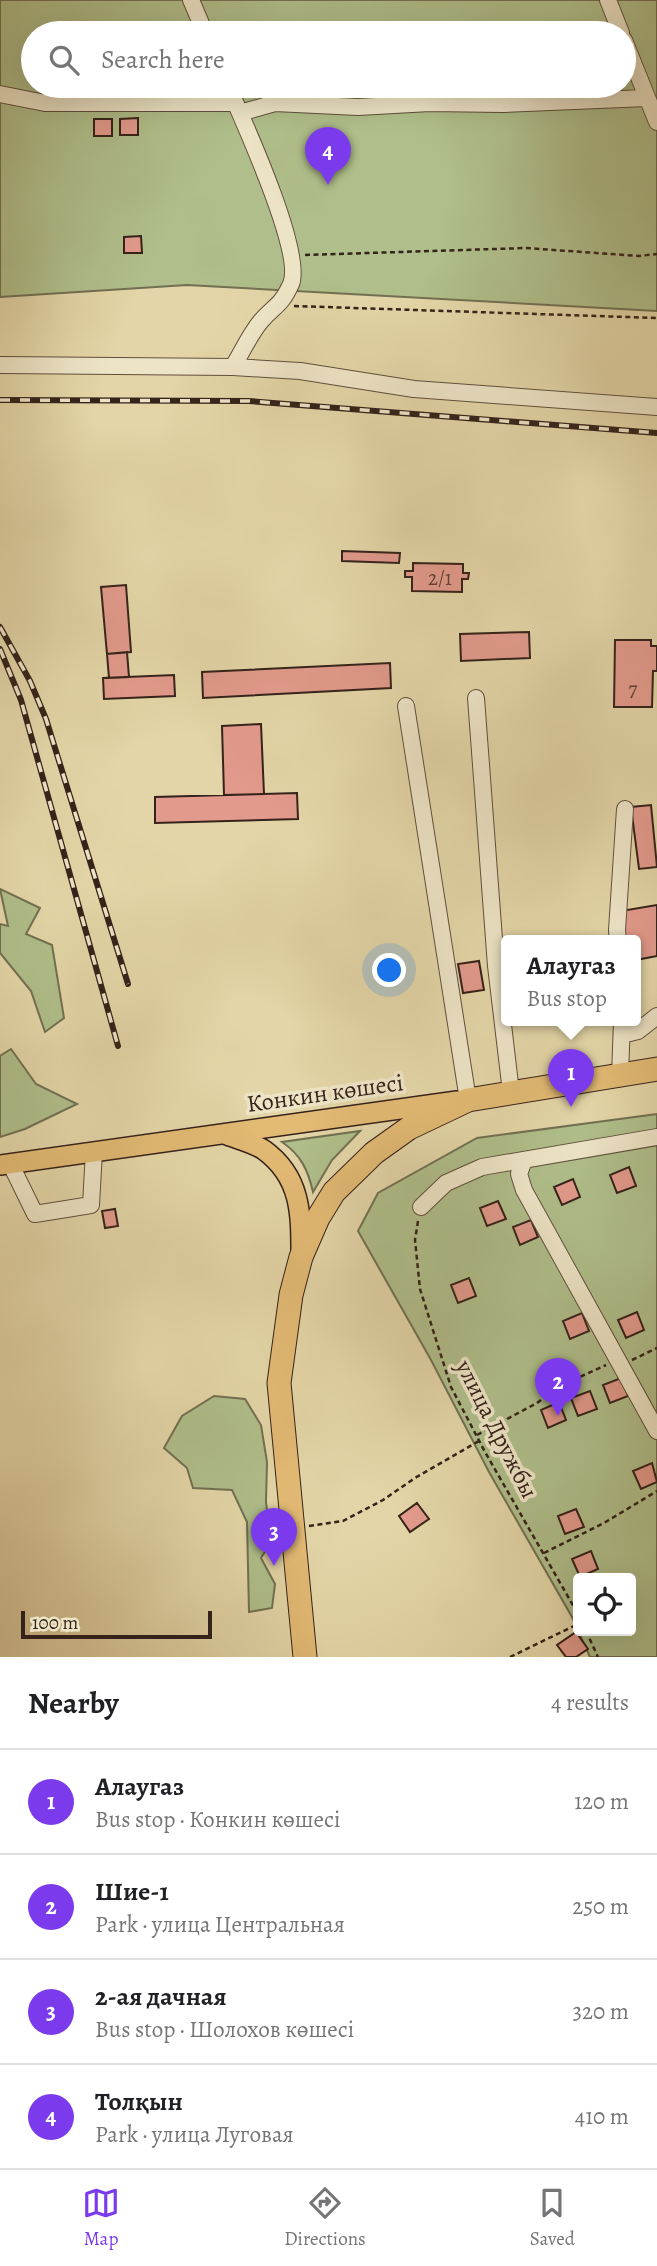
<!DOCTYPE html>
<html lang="en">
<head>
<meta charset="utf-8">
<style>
  body { margin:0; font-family:Alegreya,serif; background:#f6f6f6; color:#202124 }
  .controls { position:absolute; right:21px; bottom:21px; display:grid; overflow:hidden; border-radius:7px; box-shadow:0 7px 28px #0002 }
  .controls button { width:63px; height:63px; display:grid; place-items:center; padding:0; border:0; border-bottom:2px solid #e0e0e0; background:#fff; color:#202124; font:35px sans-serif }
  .scale { position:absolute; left:21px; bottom:18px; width:191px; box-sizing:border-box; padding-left:7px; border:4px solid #35221a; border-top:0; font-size:19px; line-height:24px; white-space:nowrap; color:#35221a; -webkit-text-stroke:5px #ede4c6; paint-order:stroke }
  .you { position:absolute; left:390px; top:971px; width:24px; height:24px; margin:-18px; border:5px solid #fff; border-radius:50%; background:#1a73e8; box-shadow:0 0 0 10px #1a73e833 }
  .badge { display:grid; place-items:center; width:46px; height:46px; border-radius:50%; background:#7c3aed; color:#fff; font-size:23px; font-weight:700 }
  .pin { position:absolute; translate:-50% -58px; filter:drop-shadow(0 2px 4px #0008) }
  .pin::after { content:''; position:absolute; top:37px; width:24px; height:21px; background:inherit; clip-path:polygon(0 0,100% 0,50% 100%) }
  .popup { position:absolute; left:501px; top:935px; width:140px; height:91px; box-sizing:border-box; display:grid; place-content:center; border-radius:7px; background:#fff; filter:drop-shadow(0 2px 5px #0005); font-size:23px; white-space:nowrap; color:#757577 }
  .popup b { font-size:26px; color:#202124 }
  .popup::after { content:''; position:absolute; left:50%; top:100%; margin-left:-14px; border:14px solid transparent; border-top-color:#fff }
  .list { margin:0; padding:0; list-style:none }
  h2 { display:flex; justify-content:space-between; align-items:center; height:91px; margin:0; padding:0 28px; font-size:30px }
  h2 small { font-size:23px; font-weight:400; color:#757577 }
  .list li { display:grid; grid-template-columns:46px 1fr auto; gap:21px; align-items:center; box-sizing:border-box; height:105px; padding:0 28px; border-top:2px solid #e0e0e0 }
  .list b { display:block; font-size:26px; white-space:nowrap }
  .list p { margin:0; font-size:23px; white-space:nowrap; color:#757577 }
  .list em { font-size:23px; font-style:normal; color:#757577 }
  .icon { flex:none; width:38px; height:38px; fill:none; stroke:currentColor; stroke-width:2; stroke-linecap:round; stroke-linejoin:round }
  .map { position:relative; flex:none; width:657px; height:1657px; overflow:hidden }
  .search { position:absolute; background:#fff; box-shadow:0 7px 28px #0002; left:21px; right:21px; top:21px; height:77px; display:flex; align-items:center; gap:18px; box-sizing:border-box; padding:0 24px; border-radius:38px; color:#757577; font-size:26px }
  .sheet { height:511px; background:#fff }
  nav { display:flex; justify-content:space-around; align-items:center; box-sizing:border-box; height:98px; border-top:2px solid #e0e0e0; background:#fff; font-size:19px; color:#757577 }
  nav a { display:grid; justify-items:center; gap:4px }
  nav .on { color:#7c3aed }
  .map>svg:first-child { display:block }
  .green { fill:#afbe8a; stroke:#727052; stroke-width:2; fill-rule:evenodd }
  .building { fill:#e29a8c; stroke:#35221a; stroke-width:2 }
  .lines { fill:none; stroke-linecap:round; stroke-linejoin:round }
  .minor-casing { stroke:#604f3d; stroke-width:18 }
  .major-casing { stroke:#35221a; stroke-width:22 }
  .highway-casing { stroke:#35221a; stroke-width:25 }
  .path { stroke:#35221a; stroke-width:2.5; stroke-dasharray:5 3.5; stroke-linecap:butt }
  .minor { stroke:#ede4c6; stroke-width:16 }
  .major { stroke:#e2ba74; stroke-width:19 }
  .highway { stroke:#e2ba74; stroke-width:23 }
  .rail-casing { stroke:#35221a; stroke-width:6 }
  .rail { stroke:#ede4c6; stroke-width:3.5; stroke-dasharray:10; stroke-linecap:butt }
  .labels { text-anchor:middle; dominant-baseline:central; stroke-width:7; stroke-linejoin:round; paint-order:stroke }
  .number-label { font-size:21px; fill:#604036 }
  .street-label { font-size:24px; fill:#35221a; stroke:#ede4c6 }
</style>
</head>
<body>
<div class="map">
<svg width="657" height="1657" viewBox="0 0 657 1657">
  <rect width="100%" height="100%" fill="#e3d5a7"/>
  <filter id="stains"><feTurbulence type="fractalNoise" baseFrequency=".00286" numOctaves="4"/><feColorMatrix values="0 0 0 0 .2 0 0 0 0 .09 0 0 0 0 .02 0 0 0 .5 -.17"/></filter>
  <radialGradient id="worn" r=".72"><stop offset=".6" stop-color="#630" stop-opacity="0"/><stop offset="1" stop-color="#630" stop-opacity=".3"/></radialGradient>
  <!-- green -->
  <path class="green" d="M0 0H657V311L187 285 0 297ZM33 33H624V86H33Z
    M0 889 40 908 26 934 52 945 64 1018 45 1032 31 991 0 953V924L8 926Z
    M11 1049 36 1084 77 1104 25 1129 0 1137V1056Z
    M657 1114V1657H590L572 1617 489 1472 431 1360 358 1231 378 1193 477 1138ZM578 1578H631V1631H578Z
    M360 1131 332 1160 313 1192C308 1170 301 1155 282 1142Z
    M214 1396 245 1399 261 1425 267 1462 266 1502 271 1542 261 1558 275 1584 272 1608 249 1612 247 1522 232 1490 193 1488 187 1468 164 1448 182 1416Z"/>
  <!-- building -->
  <path class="building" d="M105 86H123V97H105Z
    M397 86H415V96H397Z
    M483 86H501V96H483Z
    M568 86H586V91H568Z
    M138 118V135H120V119Z
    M94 119H112V136H94Z
    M141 236 142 253H124V237Z
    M342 551 400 553 399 563 342 561Z
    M413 563 463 564V573H469L468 579H462V592L412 591V577H405V571H413Z
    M126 585 131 652 107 654 101 587Z
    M529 632 530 658 461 661 460 634Z
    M615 640H651V646H657V671H653L652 707H614Z
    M127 652 129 677 109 678 107 654Z
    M390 663 391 688 203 698 202 672Z
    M174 675 175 696 104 699 103 678Z
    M261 724 264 794 224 795 222 726Z
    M297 793 298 819 155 823V797Z
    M651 805 657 867 639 869 631 807Z
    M657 905V956L636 960V941H625L621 911Z
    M479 961 484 990 463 993 458 964Z
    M629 1167 636 1186 617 1193 610 1175Z
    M573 1179 580 1197 562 1205 554 1187Z
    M498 1201 506 1219 487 1226 480 1208Z
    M115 1209 118 1226 105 1228 102 1211Z
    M531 1220 538 1237 520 1245 513 1227Z
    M469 1278 476 1296 458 1303 451 1285Z
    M637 1312 644 1330 626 1338 618 1320Z
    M582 1313 589 1331 570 1339 563 1321Z
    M621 1378 628 1396 610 1403 603 1385Z
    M590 1391 597 1409 578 1416 571 1398Z
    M559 1402 566 1420 548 1428 541 1410Z
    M652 1463 657 1482 641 1489 633 1471Z
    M417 1503 429 1519 410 1532 399 1516Z
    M576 1509 584 1527 565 1534 558 1516Z
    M591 1551 598 1569 580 1577 572 1559Z
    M576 1632 588 1649 576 1657H566L557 1645Z"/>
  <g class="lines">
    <!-- minor casing -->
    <g class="minor-casing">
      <path id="minor" d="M191 0 205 33
        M608 0 621 33
        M624 40 657 122
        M228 86C243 120 304 253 291 284 281 306 275 305 261 321 250 334 242 352 233 367
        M0 94 45 103H235
        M240 113 275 103 358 107 430 103 503 104 647 98
        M0 365 233 367 300 371 414 389 657 407
        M476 698 496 966 511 1092
        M406 706 468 1100
        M618 941 617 930 625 809
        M622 1035 638 1031 657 1016
        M620 1075 622 1021
        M524 1160 519 1174 524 1190 657 1431
        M10 1163 35 1214 91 1205 94 1151
        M421 1207 446 1183 482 1167 657 1137"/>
    </g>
    <!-- major casing -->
    <g class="major-casing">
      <path id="major" d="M224 1134C237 1139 253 1143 264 1150 301 1177 301 1213 301 1254
        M0 1165 457 1101"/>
    </g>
    <!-- highway casing -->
    <g class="highway-casing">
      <path id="highway" d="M305 1657 279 1383 291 1295 301 1257 318 1218 334 1192 374 1153 409 1128 468 1100 657 1069"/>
    </g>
    <!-- path -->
    <path class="path" d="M305 255 526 248 639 256 657 254
      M294 306 657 318
      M418 1221 415 1240 420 1289 451 1387 485 1452 578 1614
      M632 1360 657 1348
      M477 1435 537 1403 562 1385 606 1365
      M309 1526 343 1521 383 1500 415 1478 479 1441
      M544 1553 604 1523 657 1491
      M586 1631 598 1657
      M510 1657 578 1624"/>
    <!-- minor -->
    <use href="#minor" class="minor"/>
    <!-- major -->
    <use href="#major" class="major"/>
    <!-- highway -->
    <use href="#highway" class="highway"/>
    <!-- rail casing -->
    <g class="rail-casing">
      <path id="rail" d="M0 400 249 401 657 433
        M0 627 30 681 46 719 128 984
        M0 649 21 700 118 1046"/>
    </g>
    <!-- rail -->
    <use href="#rail" class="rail"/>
  </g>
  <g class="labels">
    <!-- number labels -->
    <g class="number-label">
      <text x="440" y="578">2/1</text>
      <text x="633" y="689">7</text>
    </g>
    <!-- street labels -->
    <g class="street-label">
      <text transform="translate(325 1093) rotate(-8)">Конкин көшесі</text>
      <text transform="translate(497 1429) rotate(63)">улица Дружбы</text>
    </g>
  </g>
  <rect width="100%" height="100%" filter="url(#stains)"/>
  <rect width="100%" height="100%" fill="url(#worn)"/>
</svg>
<div class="controls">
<button><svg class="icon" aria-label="locate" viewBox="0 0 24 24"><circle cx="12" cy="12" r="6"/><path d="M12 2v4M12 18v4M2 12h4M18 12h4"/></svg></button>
</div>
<div class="scale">100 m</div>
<div class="you"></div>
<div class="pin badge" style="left:571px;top:1107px">1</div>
<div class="popup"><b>Алаугаз</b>Bus stop</div>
<div class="pin badge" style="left:558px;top:1416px">2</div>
<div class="pin badge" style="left:274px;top:1566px">3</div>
<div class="pin badge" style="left:328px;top:185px">4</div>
<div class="search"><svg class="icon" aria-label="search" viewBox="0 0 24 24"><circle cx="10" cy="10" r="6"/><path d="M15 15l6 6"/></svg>Search here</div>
</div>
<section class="sheet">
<h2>Nearby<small>4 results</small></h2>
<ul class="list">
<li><span class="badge">1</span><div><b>Алаугаз</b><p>Bus stop · Конкин көшесі</p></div><em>120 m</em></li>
<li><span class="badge">2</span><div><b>Шие-1</b><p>Park · улица Центральная</p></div><em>250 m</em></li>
<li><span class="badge">3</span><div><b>2-ая дачная</b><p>Bus stop · Шолохов көшесі</p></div><em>320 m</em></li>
<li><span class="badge">4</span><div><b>Толқын</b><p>Park · улица Луговая</p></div><em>410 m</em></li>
</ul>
</section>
<nav>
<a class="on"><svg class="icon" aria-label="map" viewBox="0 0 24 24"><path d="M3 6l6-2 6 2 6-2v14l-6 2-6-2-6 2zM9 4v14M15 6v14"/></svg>Map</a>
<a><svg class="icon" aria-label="directions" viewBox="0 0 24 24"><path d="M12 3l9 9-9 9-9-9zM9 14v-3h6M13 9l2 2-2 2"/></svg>Directions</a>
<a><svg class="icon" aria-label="saved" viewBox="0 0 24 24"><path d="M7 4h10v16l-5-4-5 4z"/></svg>Saved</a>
</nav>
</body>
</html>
